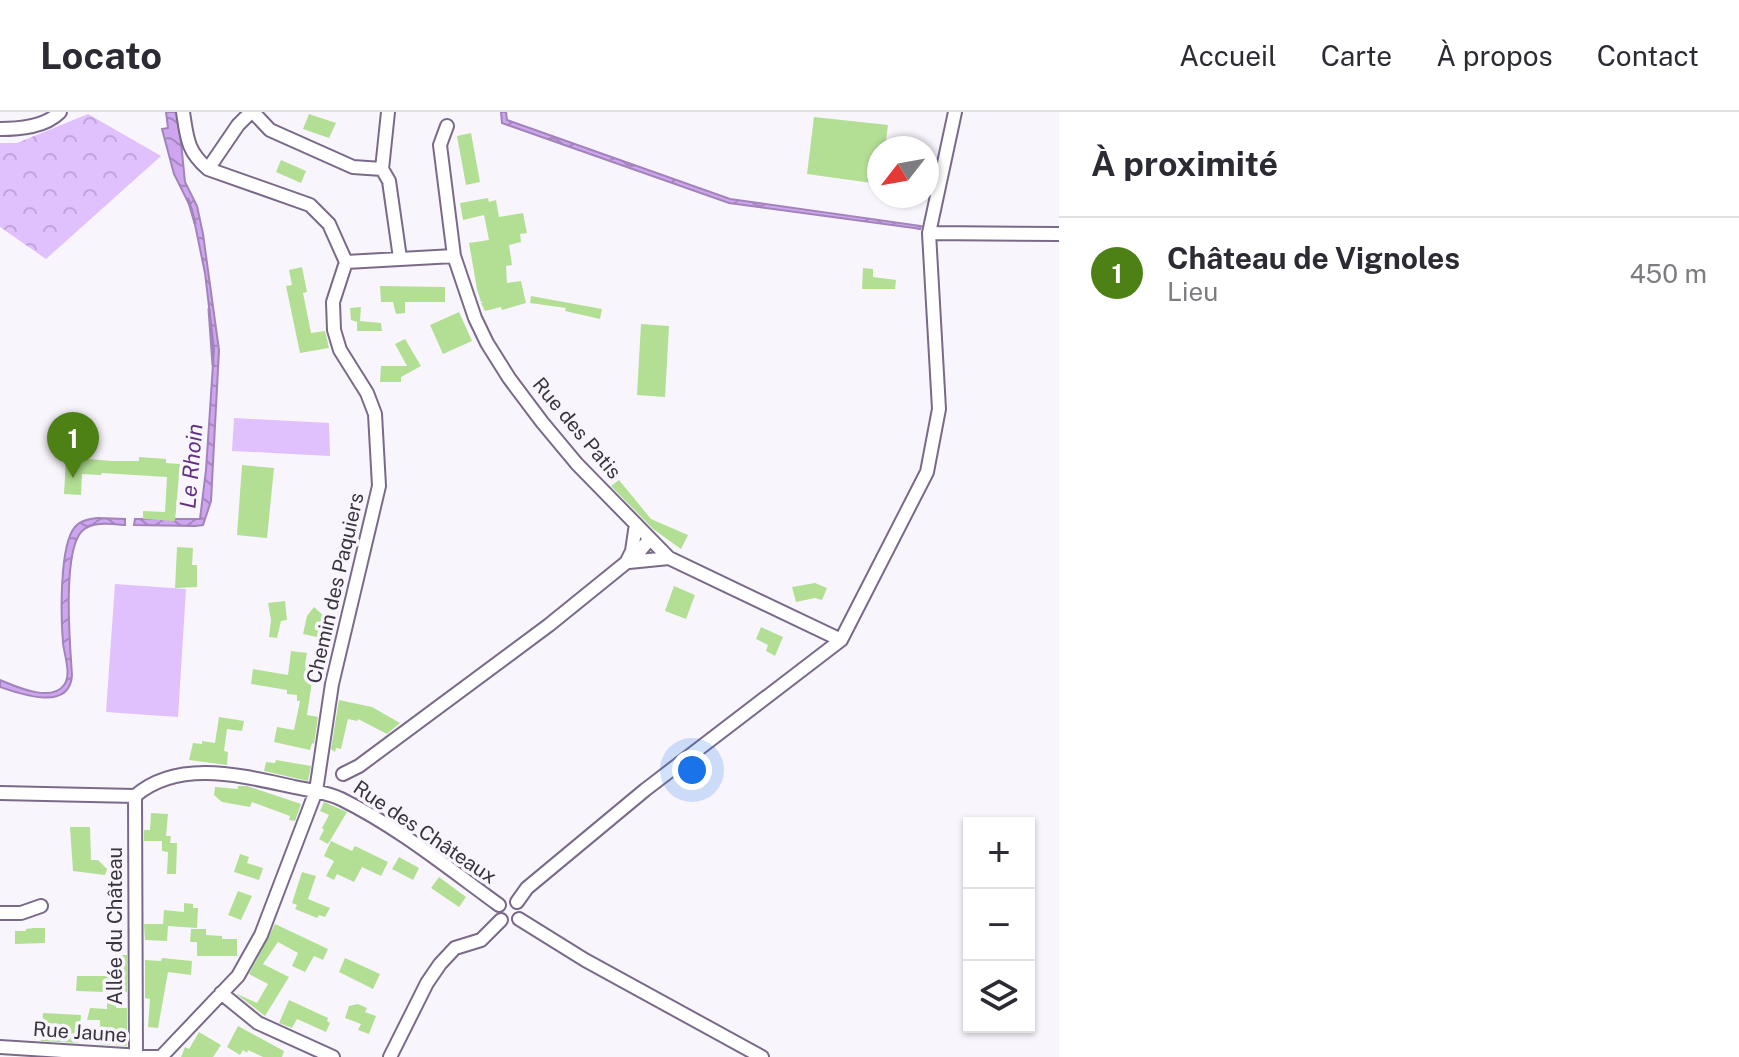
<!DOCTYPE html>
<html lang="fr">
<head>
<meta charset="utf-8">
<style>
  body { margin:0; font-family:"Public Sans",sans-serif; background:#f7f7f7; color:#2b2b33 }
  .controls { position:absolute; right:24px; bottom:24px; display:grid; overflow:hidden; border-radius:0px; box-shadow:0 2px 6px #0004 }
  .controls button { width:72px; height:72px; display:grid; place-items:center; padding:0; border:0; border-bottom:2px solid #e1e1e2; background:#fff; color:#2b2b33; font:40px sans-serif }
  .compass { position:absolute; left:867px; top:24px; width:72px; height:72px; border-radius:50%; background:#fff; box-shadow:0 2px 6px #0004; rotate:239deg }
  .you { position:absolute; left:692px; top:658px; width:28px; height:28px; margin:-20px; border:6px solid #fff; border-radius:50%; background:#1a73e8; box-shadow:0 0 0 12px #1a73e833 }
  .badge { display:grid; place-items:center; width:52px; height:52px; border-radius:50%; background:#4d8115; color:#fff; font-size:26px; font-weight:700 }
  .pin { position:absolute; translate:-50% -66px; filter:drop-shadow(0 2px 4px #0008) }
  .pin::after { content:''; position:absolute; top:42px; width:28px; height:24px; background:inherit; clip-path:polygon(0 0,100% 0,50% 100%) }
  .list { margin:0; padding:0; list-style:none }
  h2 { display:flex; justify-content:space-between; align-items:center; height:104px; margin:0; padding:0 32px; font-size:34px }
  h2 small { font-size:26px; font-weight:400; color:#7c7c81 }
  .list li { display:grid; grid-template-columns:52px 1fr auto; gap:24px; align-items:center; box-sizing:border-box; height:112px; padding:0 32px; border-top:2px solid #e1e1e2 }
  .list b { display:block; font-size:30px; white-space:nowrap }
  .list p { margin:0; font-size:26px; white-space:nowrap; color:#7c7c81 }
  .list em { font-size:26px; font-style:normal; color:#7c7c81 }
  .icon { flex:none; width:44px; height:44px; fill:none; stroke:currentColor; stroke-width:2; stroke-linecap:round; stroke-linejoin:round }
  .map { position:relative; flex:none; width:1059px; height:945px; overflow:hidden }
  header { display:flex; align-items:center; gap:48px; box-sizing:border-box; height:112px; padding:0 40px; background:#fff; border-bottom:2px solid #e1e1e2 }
  header strong { font-size:38px }
  nav { display:flex; gap:44px; margin-inline-start:auto; font-size:28px }
  main { display:flex }
  aside { flex:1; background:#fff }
  .map>svg:first-child { display:block }
  .forest { fill:url(#forest-crowns) }
  .green { fill:#e0c0fd }
  .water { fill:url(#water-waves); stroke:#a284bb; stroke-width:2 }
  .lines { fill:none; stroke-linecap:round; stroke-linejoin:round }
  .stream { stroke:#a284bb; stroke-width:3 }
  .building { fill:#b3df94 }
  .minor-casing { stroke:#7a6a89; stroke-width:16 }
  .minor { stroke:#fff; stroke-width:12 }
  .labels { text-anchor:middle; dominant-baseline:central; stroke-width:7; stroke-linejoin:round; paint-order:stroke }
  .street-label { font-size:20px; fill:#3a3340; stroke:#f9f5fc }
  .water-label { font-size:22px; font-style:italic; fill:#612f84; stroke:#f9f5fc }
</style>
</head>
<body>
<header>
<strong>Locato</strong>
<nav><a>Accueil</a><a>Carte</a><a>À propos</a><a>Contact</a></nav>
</header>
<main>
<div class="map">
<svg width="1059" height="945" viewBox="0 0 1059 945">
  <defs>
    <pattern id="forest-crowns" width="20" height="18" patternUnits="userSpaceOnUse" patternTransform="scale(2)"><rect width="20" height="18" fill="#e0c0fd"/><path d="M2 6a3 3 0 1 1 6 0M12 15a3 3 0 1 1 6 0" fill="none" stroke="#c1a5da"/></pattern>
    <pattern id="water-waves" width="16" height="10" patternUnits="userSpaceOnUse" patternTransform="scale(2)"><rect width="16" height="10" fill="#cea6f0"/><path d="M0 5q4-4 8 0t8 0" fill="none" stroke="#a888c4"/></pattern>
  </defs>
  <rect width="100%" height="100%" fill="#f9f5fc"/>
  <!-- forest -->
  <path class="forest" d="M88 2 161 44 46 147 0 115V31H17Z"/>
  <!-- green -->
  <path class="green" d="M234 306 329 311 330 344 232 339Z
    M115 472 186 477 178 605 106 600Z"/>
  <!-- water -->
  <path class="water" d="M166 0H178L185 70 197 94 203 122 219 238 211 389 203 413 195 414 134 413 135 407H200L206 358 214 237 205 161 192 98 174 62 162 17 168 16Z
    M501 0H506L507 8 730 87 921 114 920 117 914 116 729 91 502 11Z
    M98 406 125 407V413C112 412 92 409 82 419 62 439 70 534 72 563 70 600 21 582 0 575V568C15 574 51 591 64 573 72 563 64 542 63 531 61 507 59 433 75 415 81 408 90 407 98 406Z"/>
  <g class="lines">
    <!-- stream -->
    <path class="stream" d="M188 87 195 111
      M209 197 213 253"/>
  </g>
  <!-- building -->
  <path class="building" d="M309 2 336 11 329 26 303 17Z
    M814 5 888 13 885 36H879V72L807 62Z
    M471 21 480 70 466 73 457 24Z
    M281 48 306 59 301 71 276 60Z
    M488 86 489 90 496 88 499 105 523 101 527 121 520 122 521 130 509 133 512 153 506 154 507 171 521 169 526 191 502 198 501 195 485 199 481 191 484 190H481L477 177 469 131 489 128 484 103 463 108 460 91Z
    M302 155 307 180 303 181 311 221 325 219 329 236 300 241 286 174 292 173 289 158Z
    M863 156 873 157V165L896 168 895 177H862Z
    M380 174 445 175V190H405V201L396 202 393 190H381Z
    M531 184 602 197 600 207 565 199 566 196 530 191Z
    M361 195 360 209 381 211 382 219H357V210L351 208 350 196Z
    M459 200 472 229 443 242 430 213Z
    M641 212 669 214 665 285 637 283Z
    M405 227 421 254 401 265V270H380L381 254H407L395 232Z
    M66 345 112 349H139V345L166 347V351L180 352 175 409 143 407V399L165 400 167 365 102 361 101 363 82 362 81 383 64 382Z
    M242 353 274 356 267 426 237 423Z
    M619 368 651 407 688 423 681 437 653 417 611 374Z
    M177 435 193 436 192 453H197V475L175 476Z
    M815 471 827 476 822 488 815 486 796 490 792 475Z
    M674 474 695 483 686 507 665 499Z
    M285 489 287 508 281 509 277 526 269 525 271 508 268 491Z
    M314 495 324 504 317 525 303 522 307 504Z
    M761 515 783 525 775 544 766 539 768 533 756 527Z
    M291 539 307 541 305 553 314 555 307 603 318 605 314 632 312 631 310 638 274 630 277 615 294 618 300 589H297V583L287 582V578L251 572 253 557 288 563Z
    M339 588 372 595 400 611 387 622 358 607 357 609 348 607 341 637 336 636 335 640 331 637Z
    M219 605 244 609 242 619 227 617 224 639 228 640 227 653 189 648 193 631 202 632V629L215 631Z
    M276 648 311 654 308 669 264 659 266 650 275 651Z
    M238 674H247L301 692 295 709 289 708 290 704 252 690 250 695 222 690 214 683 215 675 238 677Z
    M324 690 347 700 328 732 319 727 324 718 322 716 329 703 320 699Z
    M151 701 168 702 166 724H171L170 731H177L176 762H167L168 740 162 739V729H144V718H150Z
    M70 715H90L91 748H98L107 757 105 763 73 759Z
    M331 729 352 739 355 734 388 750 381 764 362 755 354 770 337 762 334 768 326 764 334 749 324 744Z
    M240 742 249 745 247 751 263 756 259 768 234 760Z
    M399 745 419 756 413 768 392 757Z
    M302 760 316 764 308 787 330 796 325 805 319 803 317 806 295 797 297 793 292 791Z
    M439 765 466 785 459 795 431 776Z
    M238 779 252 784 241 808 228 803Z
    M184 791 193 792V796H198L197 816 168 814 167 829 145 828 144 812H163L164 798 184 800Z
    M275 812 328 837 323 848 314 844 305 860 292 854 298 841 278 830 263 852 289 865 265 904 235 881 257 891 268 872 249 862Z
    M34 816H45V831L15 832V819H26V817Z
    M191 817H206V823L222 824V827H237V844H197V830H190Z
    M117 843H127V880H117L116 896H127V934L99 932 100 908H87L90 896 107 897V880L76 879 77 864H116Z
    M162 846 192 849 191 863 168 860 158 916 148 915 150 887 145 886V848L161 849Z
    M345 846 380 862 373 877 339 860Z
    M289 888 328 906 327 909 330 911 326 920 297 907 292 916 279 911Z
    M358 892 367 896 365 900 376 904 369 922 358 918 361 912 345 906 349 894Z
    M43 901 81 903 79 931 41 929Z
    M238 914 284 939 282 945H263L248 938 247 941 243 938 240 943 227 935Z
    M199 920 221 933 213 945H181L185 935 189 937Z"/>
  <g class="lines">
    <!-- minor casing -->
    <g class="minor-casing">
      <path id="minor" d="M183 0C187 26 187 39 208 57L310 93 329 112 346 150
        M253 0 270 18 353 55 382 57
        M388 0 382 57 389 69 400 146
        M447 14 440 33 454 144 475 206 487 231 509 266 542 310 577 352 669 446 841 528
        M0 17C20 17 45 15 60 0
        M208 57 238 13 251 0
        M929 121 1059 122
        M346 150 454 144
        M627 449 632 439 636 412
        M629 450 669 446
        M343 662 359 654 549 513 638 441 649 428
        M0 681 135 684C179 646 243 664 294 675 309 678 327 680 341 687 398 715 448 756 499 793
        M135 684 136 944
        M517 790 527 776 645 678 841 528 927 360 939 297 929 121 955 0
        M0 801H21L41 794
        M519 807 585 848 762 945
        M221 881 258 911 333 945
        M0 935 157 945
        M161 945 238 864 261 823 316 679 332 572 379 374 375 302 367 281 340 238 334 218 333 190 346 150
        M390 945 427 871 440 852 455 836 481 828 501 808"/>
    </g>
    <!-- minor -->
    <use href="#minor" class="minor"/>
  </g>
  <g class="labels">
    <!-- street labels -->
    <g class="street-label">
      <text transform="translate(577 316) rotate(50)">Rue des Patis</text>
      <text transform="translate(335 476) rotate(-77)">Chemin des Paquiers</text>
      <text transform="translate(425 720) rotate(34)">Rue des Châteaux</text>
      <text transform="translate(115 814) rotate(-90)">Allée du Château</text>
      <text transform="translate(80 920) rotate(4)">Rue Jaune</text>
    </g>
    <!-- water labels -->
    <g class="water-label">
      <text transform="translate(191 354) rotate(-85)">Le Rhoin</text>
    </g>
  </g>
</svg>
<div class="controls">
<button>+</button>
<button>−</button>
<button><svg class="icon" aria-label="layers" viewBox="0 0 24 24"><path d="M12 4l9 5-9 5-9-5zM3 14l9 5 9-5"/></svg></button>
</div>
<svg class="compass" viewBox="-18 -18 36 36"><path d="M0-13l5 13h-10z" fill="#e53935"/><path d="M0 13l5-13h-10z" fill="#7c7c81"/></svg>
<div class="you"></div>
<div class="pin badge" style="left:73px;top:366px">1</div>
</div>
<aside>
<h2>À proximité<small></small></h2>
<ul class="list">
<li><span class="badge">1</span><div><b>Château de Vignoles</b><p>Lieu</p></div><em>450 m</em></li>
</ul>
</aside>
</main>
</body>
</html>
